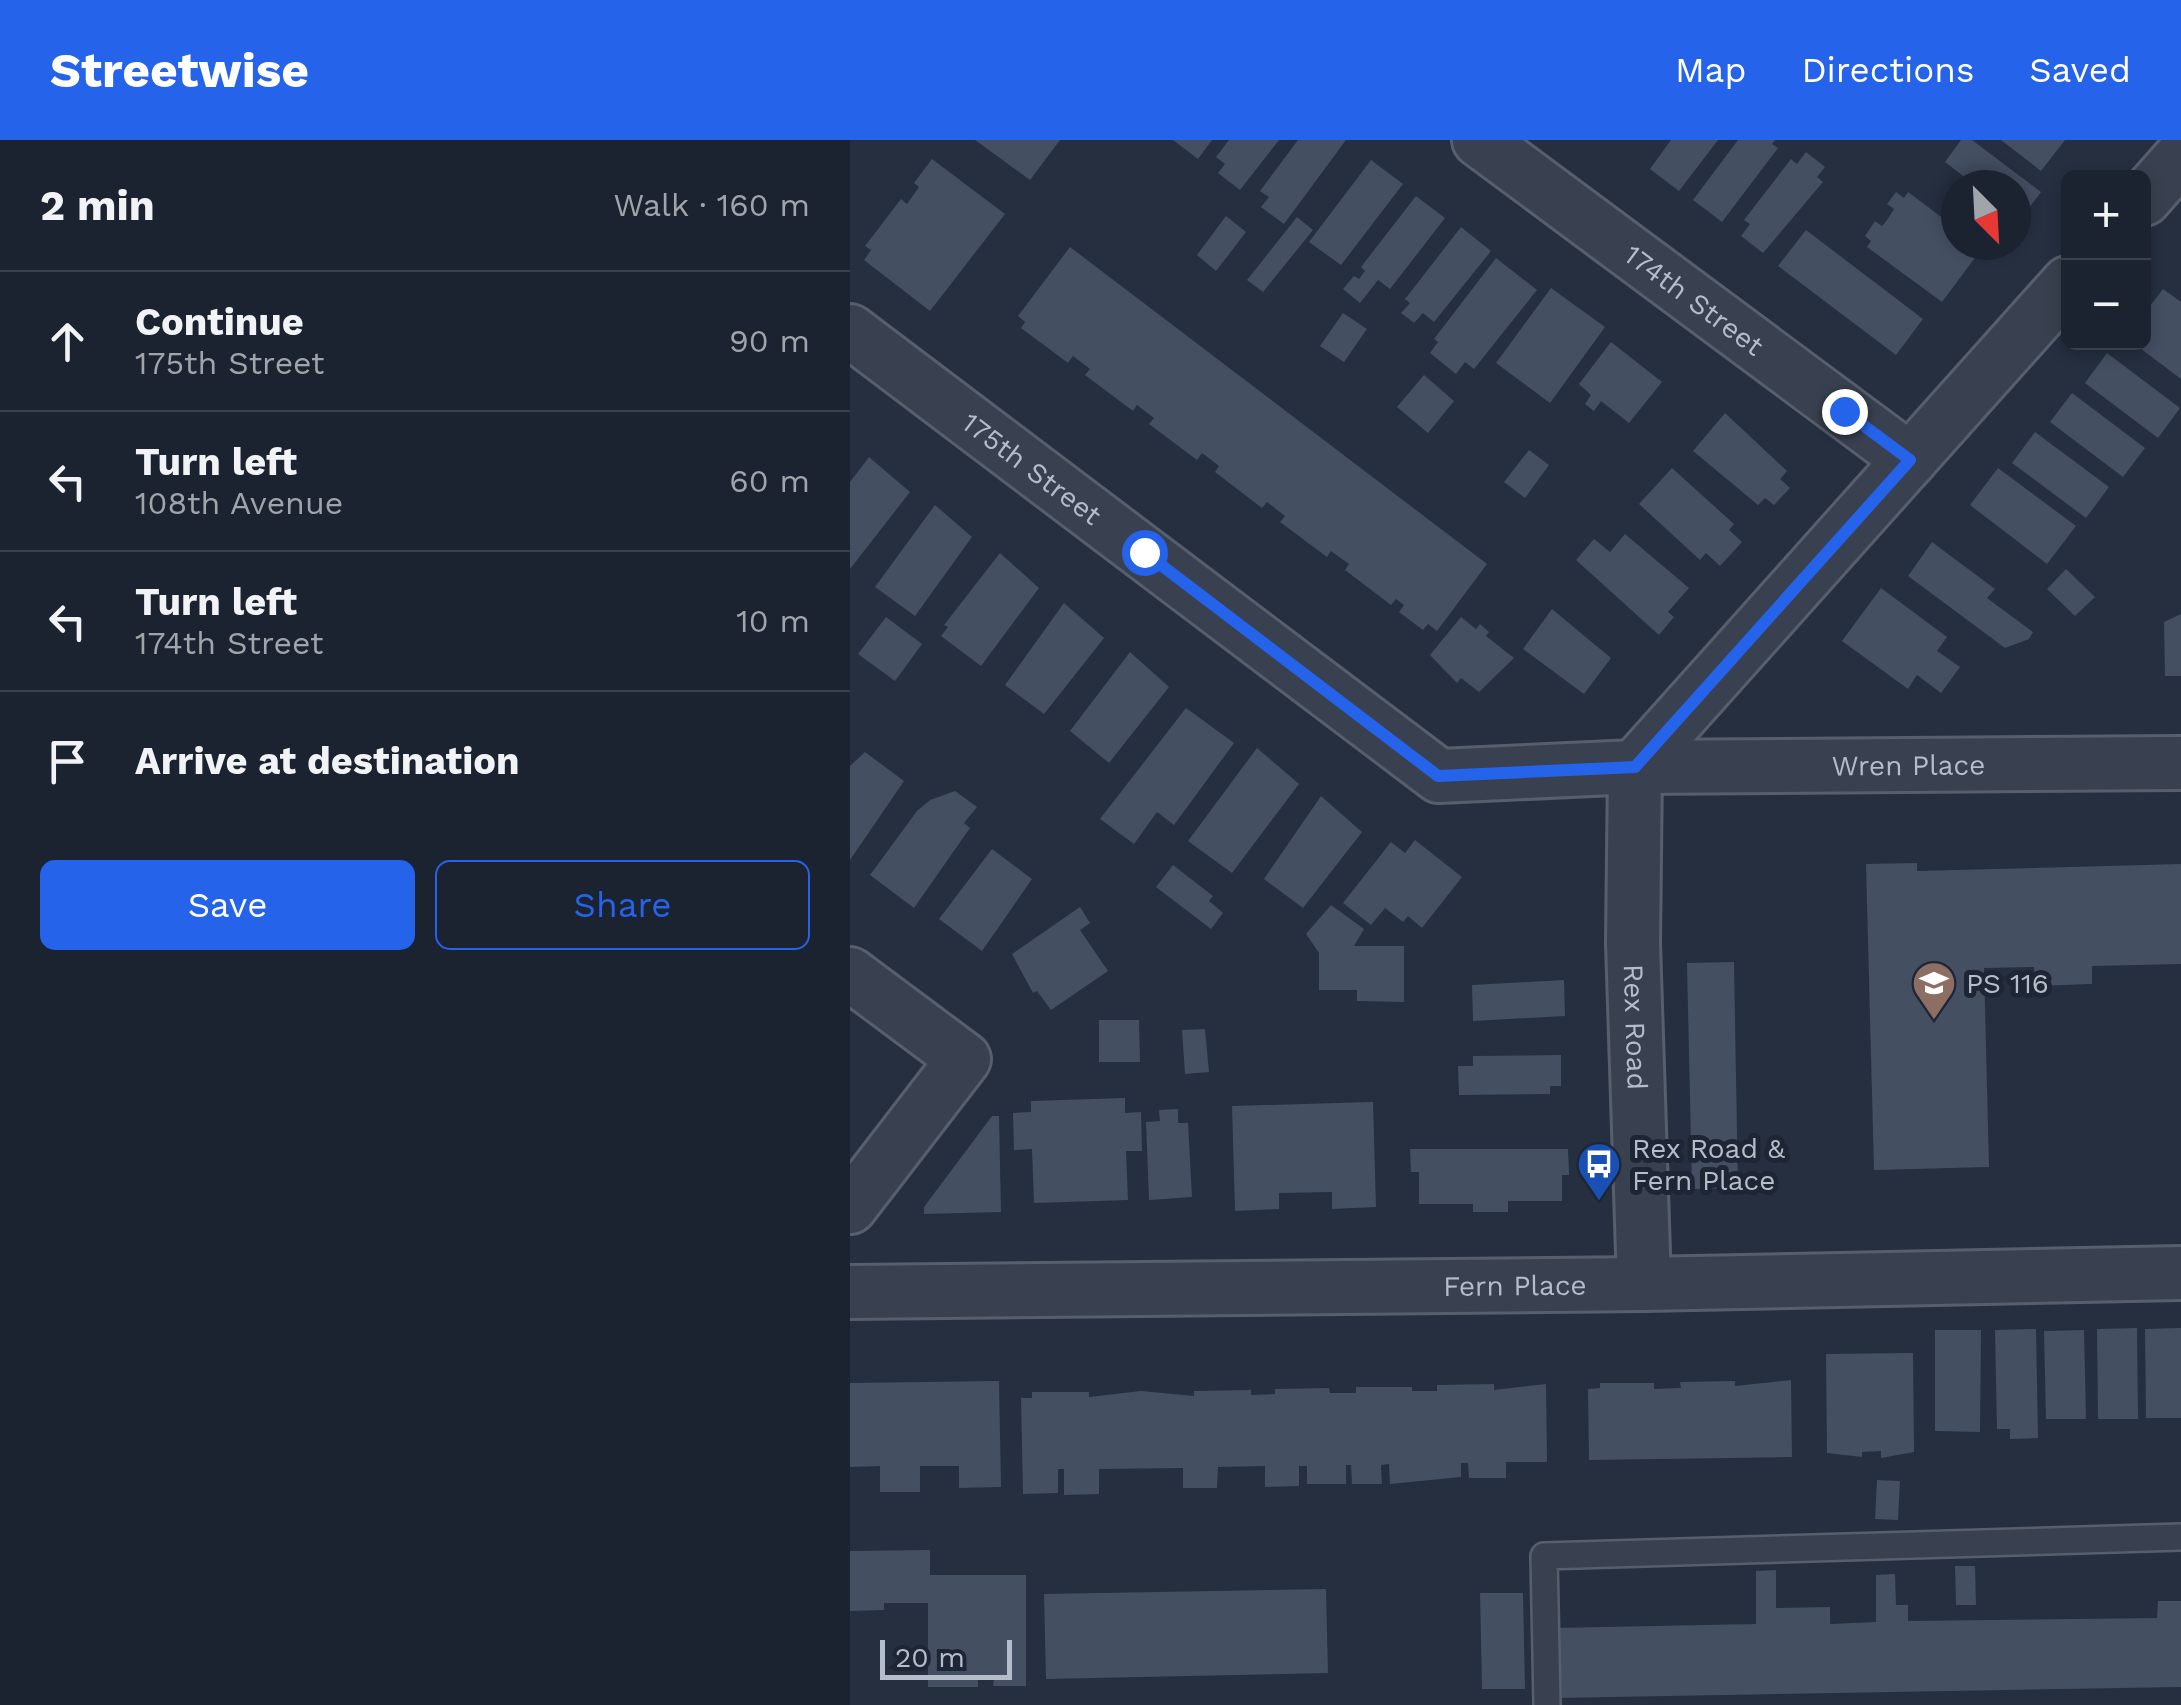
<!DOCTYPE html>
<html lang="en">
<head>
<meta charset="utf-8">
<style>
  body { margin:0; font-family:"Work Sans",sans-serif; background:#292f3c; color:#f1f3f6 }
  .controls { position:absolute; right:30px; top:30px; display:grid; overflow:hidden; border-radius:15px; box-shadow:0 5px 15px #0003 }
  .controls button { width:90px; height:90px; display:grid; place-items:center; padding:0; border:0; border-bottom:2px solid #3a404c; background:#1c2330; color:#f1f3f6; font:50px sans-serif }
  .compass { position:absolute; left:1091px; top:30px; width:90px; height:90px; border-radius:50%; background:#1c2330; box-shadow:0 5px 15px #0003; rotate:156deg }
  .scale { position:absolute; left:30px; bottom:25px; width:132px; box-sizing:border-box; padding-left:10px; border:5px solid #b5bcca; border-top:0; font-size:28px; line-height:35px; white-space:nowrap; color:#b5bcca; -webkit-text-stroke:8px #1e2635; paint-order:stroke }
  .stop { position:absolute; width:30px; height:30px; margin:-22px; border:8px solid #2563eb; border-radius:50%; background:#fff }
  .stop.end { background:#2563eb; border-color:#fff; box-shadow:0 2px 10px #0008 }
  .list { margin:0; padding:0; list-style:none }
  h2 { display:flex; justify-content:space-between; align-items:center; height:130px; margin:0; padding:0 40px; font-size:42px }
  h2 small { font-size:32px; font-weight:400; color:#a0a4ab }
  .list li { display:grid; grid-template-columns:65px 1fr auto; gap:30px; align-items:center; box-sizing:border-box; height:140px; padding:0 40px; border-top:2px solid #3a404c }
  .list b { display:block; font-size:38px; white-space:nowrap }
  .list p { margin:0; font-size:32px; white-space:nowrap; color:#a0a4ab }
  .list em { font-size:32px; font-style:normal; color:#a0a4ab }
  .actions { display:flex; gap:20px; padding:30px 40px }
  .actions a { flex:1; padding:22px 0; border:2px solid #2563eb; border-radius:15px; text-align:center; font-size:35px; color:#2563eb }
  .actions .main { background:#2563eb; color:#fff }
  .icon { flex:none; width:55px; height:55px; fill:none; stroke:currentColor; stroke-width:2; stroke-linecap:round; stroke-linejoin:round }
  .map { position:relative; flex:none; width:1331px; height:1565px; overflow:hidden }
  header { display:flex; align-items:center; gap:60px; box-sizing:border-box; height:140px; padding:0 50px; background:#2563eb; color:#fff }
  header strong { font-size:48px }
  nav { display:flex; gap:55px; margin-inline-start:auto; font-size:35px }
  main { display:flex }
  aside { flex:1; background:#1c2330 }
  .map>svg:first-child { display:block }
  .building { fill:#444f62 }
  .lines { fill:none; stroke-linecap:round; stroke-linejoin:round }
  .service-casing { stroke:#575f6d; stroke-width:30 }
  .minor-casing { stroke:#575f6d; stroke-width:58 }
  .service { stroke:#394150; stroke-width:25 }
  .minor { stroke:#394150; stroke-width:52 }
  .route { stroke:#2563eb; stroke-width:12 }
  .labels { text-anchor:middle; dominant-baseline:central; stroke-width:10; stroke-linejoin:round; paint-order:stroke }
  .street-label { font-size:28px; fill:#b5bcca; stroke:#1e2635 }
  .poi-label { font-size:28px; fill:#b5bcca; stroke:#1e2635; text-anchor:start }
</style>
</head>
<body>
<header>
<strong>Streetwise</strong>
<nav><a>Map</a><a>Directions</a><a>Saved</a></nav>
</header>
<main>
<aside>
<h2>2 min<small>Walk · 160 m</small></h2>
<ul class="list">
<li><svg class="icon" aria-label="ahead" viewBox="0 0 24 24"><path d="M12 20V5M6 11l6-6 6 6"/></svg><div><b>Continue</b><p>175th Street</p></div><em>90 m</em></li>
<li><svg class="icon" aria-label="left" viewBox="0 0 24 24"><path d="M17 20v-9H6M10 6l-5 5 5 5"/></svg><div><b>Turn left</b><p>108th Avenue</p></div><em>60 m</em></li>
<li><svg class="icon" aria-label="left" viewBox="0 0 24 24"><path d="M17 20v-9H6M10 6l-5 5 5 5"/></svg><div><b>Turn left</b><p>174th Street</p></div><em>10 m</em></li>
<li><svg class="icon" aria-label="arrive" viewBox="0 0 24 24"><path d="M6 21V4h12l-3 4 3 4H6"/></svg><div><b>Arrive at destination</b></div></li>
</ul>
<div class="actions"><a class="main">Save</a><a>Share</a></div>
</aside>
<div class="map">
<svg width="1331" height="1565" viewBox="0 0 1331 1565">
  <rect width="100%" height="100%" fill="#252f40"/>
  <!-- building -->
  <path class="building" d="M125 0H210L180 40Z
    M323 0H362L348 19Z
    M379 0H429L390 50 368 33 375 24 366 17Z
    M448 0H496L434 84 411 67 419 57 410 51Z
    M821 0H868L829 51 800 29Z
    M888 0H925L922 4 928 8 872 82 843 60Z
    M1111 0H1122L1191 52 1170 80 1166 77V45H1125L1095 22Z
    M1151 0H1215L1191 31Z
    M956 12 975 27 967 37 973 42 913 113 891 96 900 84 894 80 941 19 947 24Z
    M82 19 155 74 80 171 14 120 21 110 15 106 51 59 57 64 69 47 64 43Z
    M521 20 553 44 491 125 459 102Z
    M1046 52 1054 58 1058 52 1106 88V105L1133 107 1092 162 1017 107 1021 101 1015 96 1025 81 1032 86 1037 80 1044 69 1037 64Z
    M566 56 595 78 540 149 528 140 510 163 493 149 504 136 509 139 515 131 511 127Z
    M376 76 396 92 366 131 347 115Z
    M447 77 463 90 413 152 397 140Z
    M611 87 641 111 584 182 573 173 564 183 551 173 560 163 555 159Z
    M956 90 1073 179 1046 215 928 126Z
    M220 107 637 424 587 491 578 484 573 490 549 472 554 465 546 459 541 465 495 430 499 424 489 417 481 411 477 417 430 382 435 376 417 362 412 368 365 332 369 326 360 319 352 313 347 320 299 284 304 278 287 265 283 271 235 235 240 229 223 216 218 223 171 188 175 182 168 176Z
    M646 118 687 150 624 229 615 222 606 234 580 213 588 202 584 199Z
    M701 148 755 187 700 263 646 223Z
    M1313 149 1331 162V239L1282 202H1294V174Z
    M493 173 517 189 494 222 470 206Z
    M761 202 812 242 779 283 751 261 744 271 735 264 741 255 729 244Z
    M1257 213 1330 268 1308 298 1235 243Z
    M574 235 604 261 578 293 547 267Z
    M1222 253 1295 308 1273 337 1200 282Z
    M875 273 937 331 930 339 940 348 924 365 915 358 908 365 843 311Z
    M1185 292 1259 347 1236 378 1162 323Z
    M679 310 699 325 675 358 654 342Z
    M19 317 60 352 0 429V342Z
    M822 328 884 384 879 390 892 402 870 426 856 413 850 420 789 364Z
    M1148 328 1226 386 1197 424 1120 365Z
    M85 365 122 397 65 476 25 447Z
    M775 394 839 448 818 472 824 477 809 495 726 420 744 399 760 412Z
    M1082 402 1145 449 1137 458 1183 492 1179 499 1155 508 1058 436Z
    M150 413 189 448 131 526 91 496 98 487 94 485Z
    M1216 429 1245 457 1225 476 1197 449Z
    M1031 448 1097 497 1087 511 1110 527 1091 553 1067 535 1058 549 992 501Z
    M214 463 254 498 194 574 155 545Z
    M702 469 761 518 734 554 673 509Z
    M1331 474V536H1315L1314 482Z
    M36 477 72 504 45 541 8 514Z
    M611 477 626 489 630 484 639 492 636 496 664 518 629 552 611 538 607 543 580 515Z
    M280 512 319 547 259 623 220 591Z
    M336 568 384 603 324 685 307 672 284 704 250 679Z
    M407 608 449 644 382 733 338 701Z
    M15 612 54 641 0 720V626Z
    M105 651 127 667 114 683 120 688 64 768 20 735 67 671 80 660Z
    M471 656 512 692 453 768 414 739Z
    M565 700 612 737 572 788 558 776 553 782 535 768 521 785 493 763 541 702 555 713Z
    M142 709 182 739 132 811 89 779Z
    M1067 723V731L1331 724V824L1242 826V844L1185 846 1184 827 1134 828 1139 1027 1024 1030 1016 724Z
    M323 725 363 756 359 761 373 773 361 789 306 747Z
    M481 765 514 789 504 806H554V862L507 861V850H469V813L456 794Z
    M230 767 240 783 230 790 258 831 201 870 187 851 183 853 162 814Z
    M884 822 888 1048 842 1049 837 823Z
    M714 840 715 876 623 881 622 845Z
    M249 880H289L290 922H249Z
    M355 889 359 932 335 934 332 890Z
    M711 915V946H700V954L609 955 608 926H623V916Z
    M275 958V973L291 972 292 1011H276L278 1060 184 1063 182 1009 164 1010 163 973 181 972V961Z
    M523 962 526 1067 482 1069V1052L429 1053V1069L385 1071 382 966Z
    M328 969V983H338L342 1057 299 1060 296 982 310 981 309 970Z
    M142 976H149L151 1072 74 1074V1067Z
    M560 1009H718L719 1035H712V1061H658V1072H623V1064H569V1032H561Z
    M1287 1188 1288 1279H1248L1247 1189Z
    M1331 1188V1278H1296L1295 1189Z
    M1186 1189 1188 1298 1160 1299V1289H1147L1145 1190Z
    M1085 1190H1131L1130 1292 1085 1291Z
    M1234 1190 1236 1279H1196L1194 1191Z
    M1063 1213 1064 1312 1031 1318V1311L1012 1312V1317L977 1313 976 1214Z
    M941 1240 942 1317 739 1320 738 1249 750 1248V1243H804V1249L831 1248 830 1242 885 1241V1246Z
    M149 1241 151 1347 109 1348V1326H70V1352H30V1326L0 1327V1243Z
    M644 1244V1250L696 1244 697 1322H656V1338H619L618 1323H611V1337L540 1344 539 1324 531 1325 532 1344H502L501 1325H496V1344H457V1326H449V1346L415 1347V1326L368 1327 367 1348H333V1328L249 1329V1354L214 1355V1329H208V1353L173 1354 171 1258H182V1252H239V1257L291 1251 344 1256V1251L401 1250V1255L425 1254V1249L479 1248 480 1253H506V1247H562V1251H587V1245Z
    M1027 1340 1050 1341 1048 1380 1025 1379Z
    M80 1410V1435H176V1546H143L144 1539 128 1540V1547H78V1463H34V1470L0 1471V1411Z
    M1105 1426H1125L1126 1465H1106Z
    M926 1430V1468L980 1467V1484L1026 1482V1435L1045 1434 1046 1465H1058V1481L1307 1478 1308 1461H1331V1547L705 1558 703 1488 906 1484V1431Z
    M476 1449 478 1533 196 1539 194 1454Z
    M630 1453H673L675 1549H632Z"/>
  <g class="lines">
    <!-- service casing -->
    <g class="service-casing">
      <path id="service" d="M697 1565 694 1416 1331 1397"/>
    </g>
    <!-- minor casing -->
    <g class="minor-casing">
      <g id="minor">
        <path id="s1" d="M629 0 1060 320"/>
        <path d="M1294 59 1331 17"/>
        <path id="s2" d="M0 191 589 636 785 627 1331 623"/>
        <path d="M785 627 1218 143"/>
        <path id="s3" d="M785 627 783 803 794 1144"/>
        <path d="M0 834 114 919 0 1067"/>
        <path id="s4" d="M0 1152 794 1144 1331 1133"/>
      </g>
    </g>
    <!-- service -->
    <use href="#service" class="service"/>
    <!-- minor -->
    <use href="#minor" class="minor"/>
  </g>
  <g class="lines">
    <!-- route -->
    <path class="route" d="M294 412 588 636 785 627 1060 320 994 271"/>
  </g>
  <!-- icons -->
  <defs>
    <g id="school-pin" transform="scale(2.25)"><path d="M0 17L-7.5 6A9.5 9.5 0 1 1 7.5 6Z" fill="#8d6e63" stroke="#1e2635"/><path d="M0-5L7-2L0 1L-7-2ZM-4 1L0 2.5L4 1V4Q0 6-4 4Z" fill="#fff"/></g>
    <g id="bus-pin" transform="scale(2.25)"><path d="M0 17L-7.5 6A9.5 9.5 0 1 1 7.5 6Z" fill="#1a4fb4" stroke="#1e2635"/><path d="M-5-6H5V4H4V6H2V4H-2V6H-4V4H-5ZM-3.5-4V0h7V-4ZM-3.5 1.2v1.5H-2V1.2ZM2 1.2v1.5H3.5V1.2Z" fill="#fff"/></g>
  </defs>
  <g fill-rule="evenodd">
    <use href="#school-pin" x="1084" y="843"/>
    <use href="#bus-pin" x="749" y="1024"/>
  </g>
  <g class="labels">
    <!-- street labels -->
    <g class="street-label">
      <text stroke="none"><textPath href="#s1" startOffset="268">174th Street</textPath></text>
      <text stroke="none"><textPath href="#s2" startOffset="228">175th Street</textPath></text>
      <text stroke="none"><textPath href="#s2" startOffset="1208">Wren Place</textPath></text>
      <text stroke="none"><textPath href="#s3" startOffset="260">Rex Road</textPath></text>
      <text stroke="none"><textPath href="#s4" startOffset="665">Fern Place</textPath></text>
    </g>
    <!-- poi labels -->
    <g class="poi-label">
      <text x="1116" y="843">PS 116</text>
      <text x="782" y="1008">Rex Road &amp;<tspan x="782" dy="32">Fern Place</tspan></text>
    </g>
  </g>
</svg>
<div class="controls">
<button>+</button>
<button>−</button>
</div>
<svg class="compass" viewBox="-18 -18 36 36"><path d="M0-13l5 13h-10z" fill="#e53935"/><path d="M0 13l5-13h-10z" fill="#a0a4ab"/></svg>
<div class="scale">20 m</div>
<div class="stop" style="left:294px;top:412px"></div>
<div class="stop end" style="left:994px;top:271px"></div>
</div>
</main>
</body>
</html>
